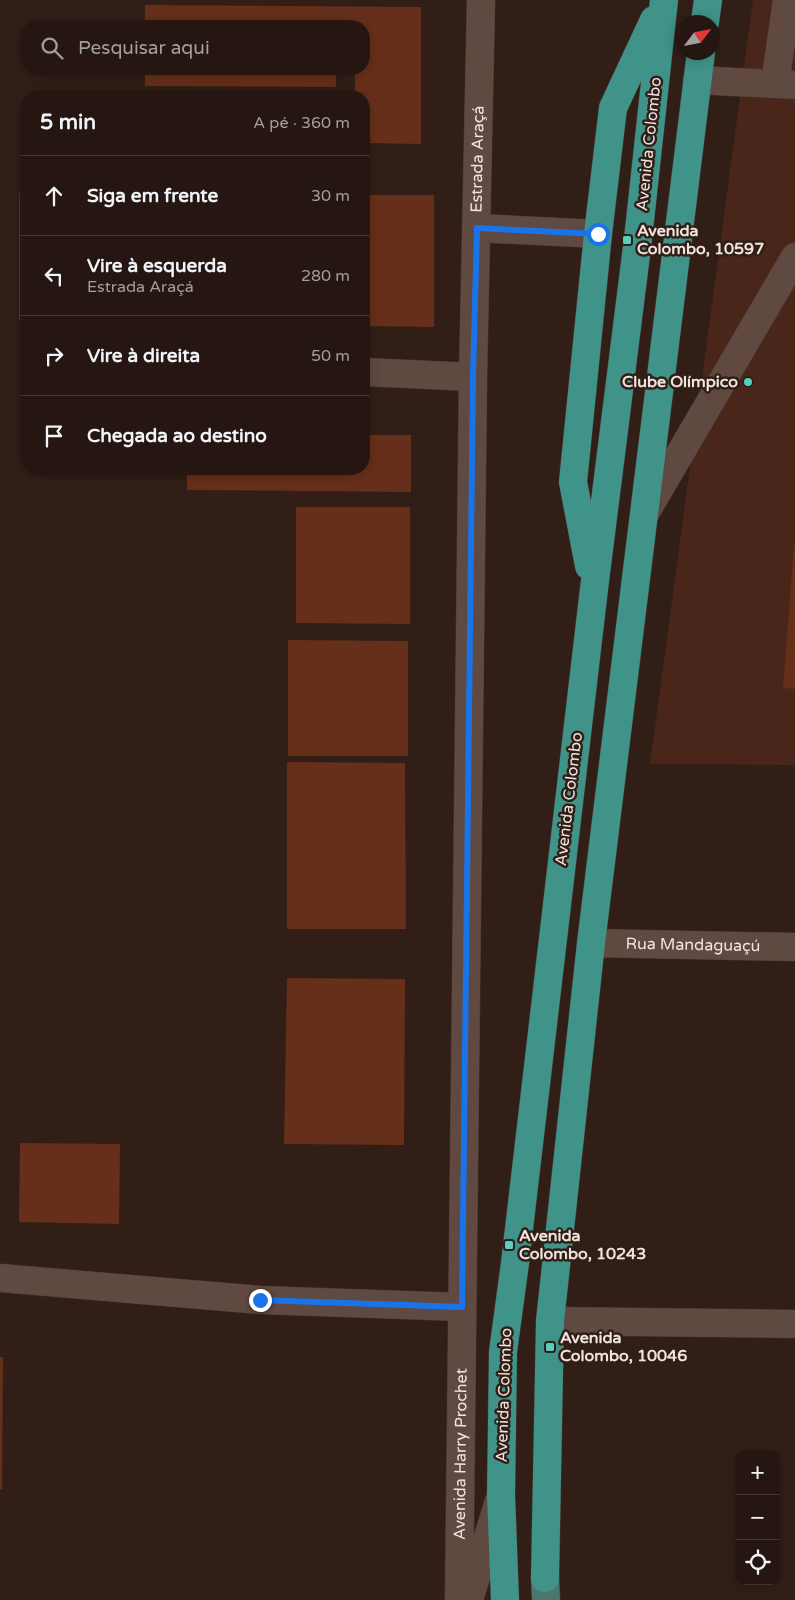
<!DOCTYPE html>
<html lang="pt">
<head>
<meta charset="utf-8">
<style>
  body { margin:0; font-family:"Varela Round",sans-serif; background:#2d1f1a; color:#f1f3f6 }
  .controls { position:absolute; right:15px; bottom:15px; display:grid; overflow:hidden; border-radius:10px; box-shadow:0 2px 12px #0003 }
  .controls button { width:45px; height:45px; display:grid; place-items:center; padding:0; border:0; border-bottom:1px solid #423531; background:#251611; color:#f1f3f6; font:25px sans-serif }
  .compass { position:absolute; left:675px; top:15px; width:45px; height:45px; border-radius:50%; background:#251611; box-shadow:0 2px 12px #0003; rotate:58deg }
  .stop { position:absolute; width:15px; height:15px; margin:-11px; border:4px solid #1a73e8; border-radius:50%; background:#fff }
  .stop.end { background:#1a73e8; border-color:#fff; box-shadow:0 1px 5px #0008 }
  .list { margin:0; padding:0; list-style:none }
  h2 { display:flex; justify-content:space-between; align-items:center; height:65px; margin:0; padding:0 20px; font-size:21px }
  h2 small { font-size:16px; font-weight:400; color:#a39f9f }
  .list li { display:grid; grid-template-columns:32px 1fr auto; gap:15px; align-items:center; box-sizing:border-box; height:80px; padding:0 20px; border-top:1px solid #423531 }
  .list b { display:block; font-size:19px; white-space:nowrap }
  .list p { margin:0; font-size:16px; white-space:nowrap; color:#a39f9f }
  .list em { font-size:16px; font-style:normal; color:#a39f9f }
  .icon { flex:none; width:28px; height:28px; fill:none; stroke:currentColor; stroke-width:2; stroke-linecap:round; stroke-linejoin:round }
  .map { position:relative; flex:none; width:795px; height:1600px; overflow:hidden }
  .search { position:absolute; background:#251611; box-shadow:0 2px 12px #0003; left:20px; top:20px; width:350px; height:55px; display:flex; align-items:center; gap:12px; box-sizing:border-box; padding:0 18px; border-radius:20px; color:#a39f9f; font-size:19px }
  .panel { position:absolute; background:#251611; box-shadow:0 2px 12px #0003; left:20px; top:90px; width:350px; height:385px; border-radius:20px }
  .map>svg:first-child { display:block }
  .green { fill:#492619 }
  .building { fill:#662f1a }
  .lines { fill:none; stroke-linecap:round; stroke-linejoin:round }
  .minor-casing { stroke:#483833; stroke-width:29 }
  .major-casing { stroke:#483833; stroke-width:29 }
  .highway-casing { stroke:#483833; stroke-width:29 }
  .minor { stroke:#5f4941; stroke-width:28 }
  .major { stroke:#4c756c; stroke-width:28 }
  .highway { stroke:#409388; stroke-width:28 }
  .route { stroke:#1a73e8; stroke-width:6 }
  .poi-dot { fill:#58cebf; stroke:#311e17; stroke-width:2 }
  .labels { text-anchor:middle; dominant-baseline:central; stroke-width:5; stroke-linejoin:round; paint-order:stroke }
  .street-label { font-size:16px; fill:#f1e4df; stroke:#311e17 }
  .poi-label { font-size:16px; font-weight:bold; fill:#f1e4df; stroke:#311e17; text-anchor:start }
</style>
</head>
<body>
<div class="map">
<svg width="795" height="1600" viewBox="0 0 795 1600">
  <rect width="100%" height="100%" fill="#311e17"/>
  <!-- green -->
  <path class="green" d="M753 0H795V765L650 764Z"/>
  <!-- building -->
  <path class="building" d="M145 5 421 7V144L364 143V96H355V69H364V26H145Z
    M145 69H336V87L145 86Z
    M19 193H26V320H19Z
    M364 195H434V327L364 326Z
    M364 435H411V492L187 490V469H364Z
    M296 507H410V624L296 623Z
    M794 546H795V689L783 688Z
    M288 640 408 641V756H288Z
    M287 762 405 763 406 929H287Z
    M287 978 405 979 404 1145 284 1144Z
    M20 1143 120 1144 119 1224 19 1222Z
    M0 1357H3L2 1489H0Z"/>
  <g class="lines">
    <!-- minor casing -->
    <g class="minor-casing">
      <g id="minor">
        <path d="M697 80 795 85"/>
        <path d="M775 84 787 0"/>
        <path d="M477 228 598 234"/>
        <path d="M364 372 473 377"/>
        <path d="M644 515 795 257"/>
        <path id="s1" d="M591 943 795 947"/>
        <path d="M0 1278 260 1300 462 1307"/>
        <path d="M550 1321 795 1324"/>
        <path id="s2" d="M459 1600 473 377 481 0"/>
        <path d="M469 1600 499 1501"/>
      </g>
    </g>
    <!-- major casing -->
    <g class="major-casing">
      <path id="major" d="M545 1578 546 1600"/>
    </g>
    <!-- highway casing -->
    <g class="highway-casing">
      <path id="highway" d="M705 22 708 0
        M589 566 573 482 598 234 613 108 654 20
        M545 1578 550 1321 591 943 701 52
        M505 1600 501 1495 503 1352 515 1263 594 589 638 239 664 0"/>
    </g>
    <!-- minor -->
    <use href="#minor" class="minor"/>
    <!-- major -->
    <use href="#major" class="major"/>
    <!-- highway -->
    <use href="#highway" class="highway"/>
  </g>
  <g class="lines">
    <!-- route -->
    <path class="route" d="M260 1300 462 1307 473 377 477 228 598 234"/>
  </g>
  <!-- markers -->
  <g class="poi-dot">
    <rect x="622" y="235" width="10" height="10" rx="2.5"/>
    <circle cx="748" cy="382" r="5"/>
    <rect x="504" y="1240" width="10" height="10" rx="2.5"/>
    <rect x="545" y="1342" width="10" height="10" rx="2.5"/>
  </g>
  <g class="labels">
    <!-- street labels -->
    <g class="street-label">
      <text transform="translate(649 144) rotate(-84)">Avenida Colombo</text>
      <text stroke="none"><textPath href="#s2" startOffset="1441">Estrada Araçá</textPath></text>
      <text transform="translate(569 799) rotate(-83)">Avenida Colombo</text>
      <text stroke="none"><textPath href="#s1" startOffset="102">Rua Mandaguaçú</textPath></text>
      <text transform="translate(504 1395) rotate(-88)">Avenida Colombo</text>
      <text stroke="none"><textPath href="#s2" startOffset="146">Avenida Harry Prochet</textPath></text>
    </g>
    <!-- poi labels -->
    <g class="poi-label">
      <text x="637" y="231">Avenida<tspan x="637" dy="18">Colombo, 10597</tspan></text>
      <text x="738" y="382" text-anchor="end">Clube Olímpico</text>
      <text x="519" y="1236">Avenida<tspan x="519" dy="18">Colombo, 10243</tspan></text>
      <text x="560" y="1338">Avenida<tspan x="560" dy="18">Colombo, 10046</tspan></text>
    </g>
  </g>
</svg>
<div class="controls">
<button>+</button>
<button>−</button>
<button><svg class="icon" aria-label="locate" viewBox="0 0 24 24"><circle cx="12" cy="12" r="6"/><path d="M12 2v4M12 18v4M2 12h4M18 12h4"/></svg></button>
</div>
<svg class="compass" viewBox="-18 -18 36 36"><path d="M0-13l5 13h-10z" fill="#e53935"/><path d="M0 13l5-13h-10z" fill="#a39f9f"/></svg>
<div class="stop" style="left:598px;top:234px"></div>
<div class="stop end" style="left:260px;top:1300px"></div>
<div class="search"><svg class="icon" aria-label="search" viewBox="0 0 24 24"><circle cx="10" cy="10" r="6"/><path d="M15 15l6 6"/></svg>Pesquisar aqui</div>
<section class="panel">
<h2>5 min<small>A pé · 360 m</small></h2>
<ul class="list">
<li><svg class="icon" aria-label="ahead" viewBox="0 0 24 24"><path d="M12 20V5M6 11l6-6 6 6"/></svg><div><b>Siga em frente</b></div><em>30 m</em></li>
<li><svg class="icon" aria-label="left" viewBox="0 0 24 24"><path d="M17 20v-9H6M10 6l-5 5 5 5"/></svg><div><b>Vire à esquerda</b><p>Estrada Araçá</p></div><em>280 m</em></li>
<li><svg class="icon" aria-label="right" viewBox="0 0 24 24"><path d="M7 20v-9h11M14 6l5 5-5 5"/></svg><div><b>Vire à direita</b></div><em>50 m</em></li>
<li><svg class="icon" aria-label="arrive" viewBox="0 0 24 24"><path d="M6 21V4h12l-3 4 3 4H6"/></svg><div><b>Chegada ao destino</b></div></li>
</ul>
</section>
</div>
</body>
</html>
